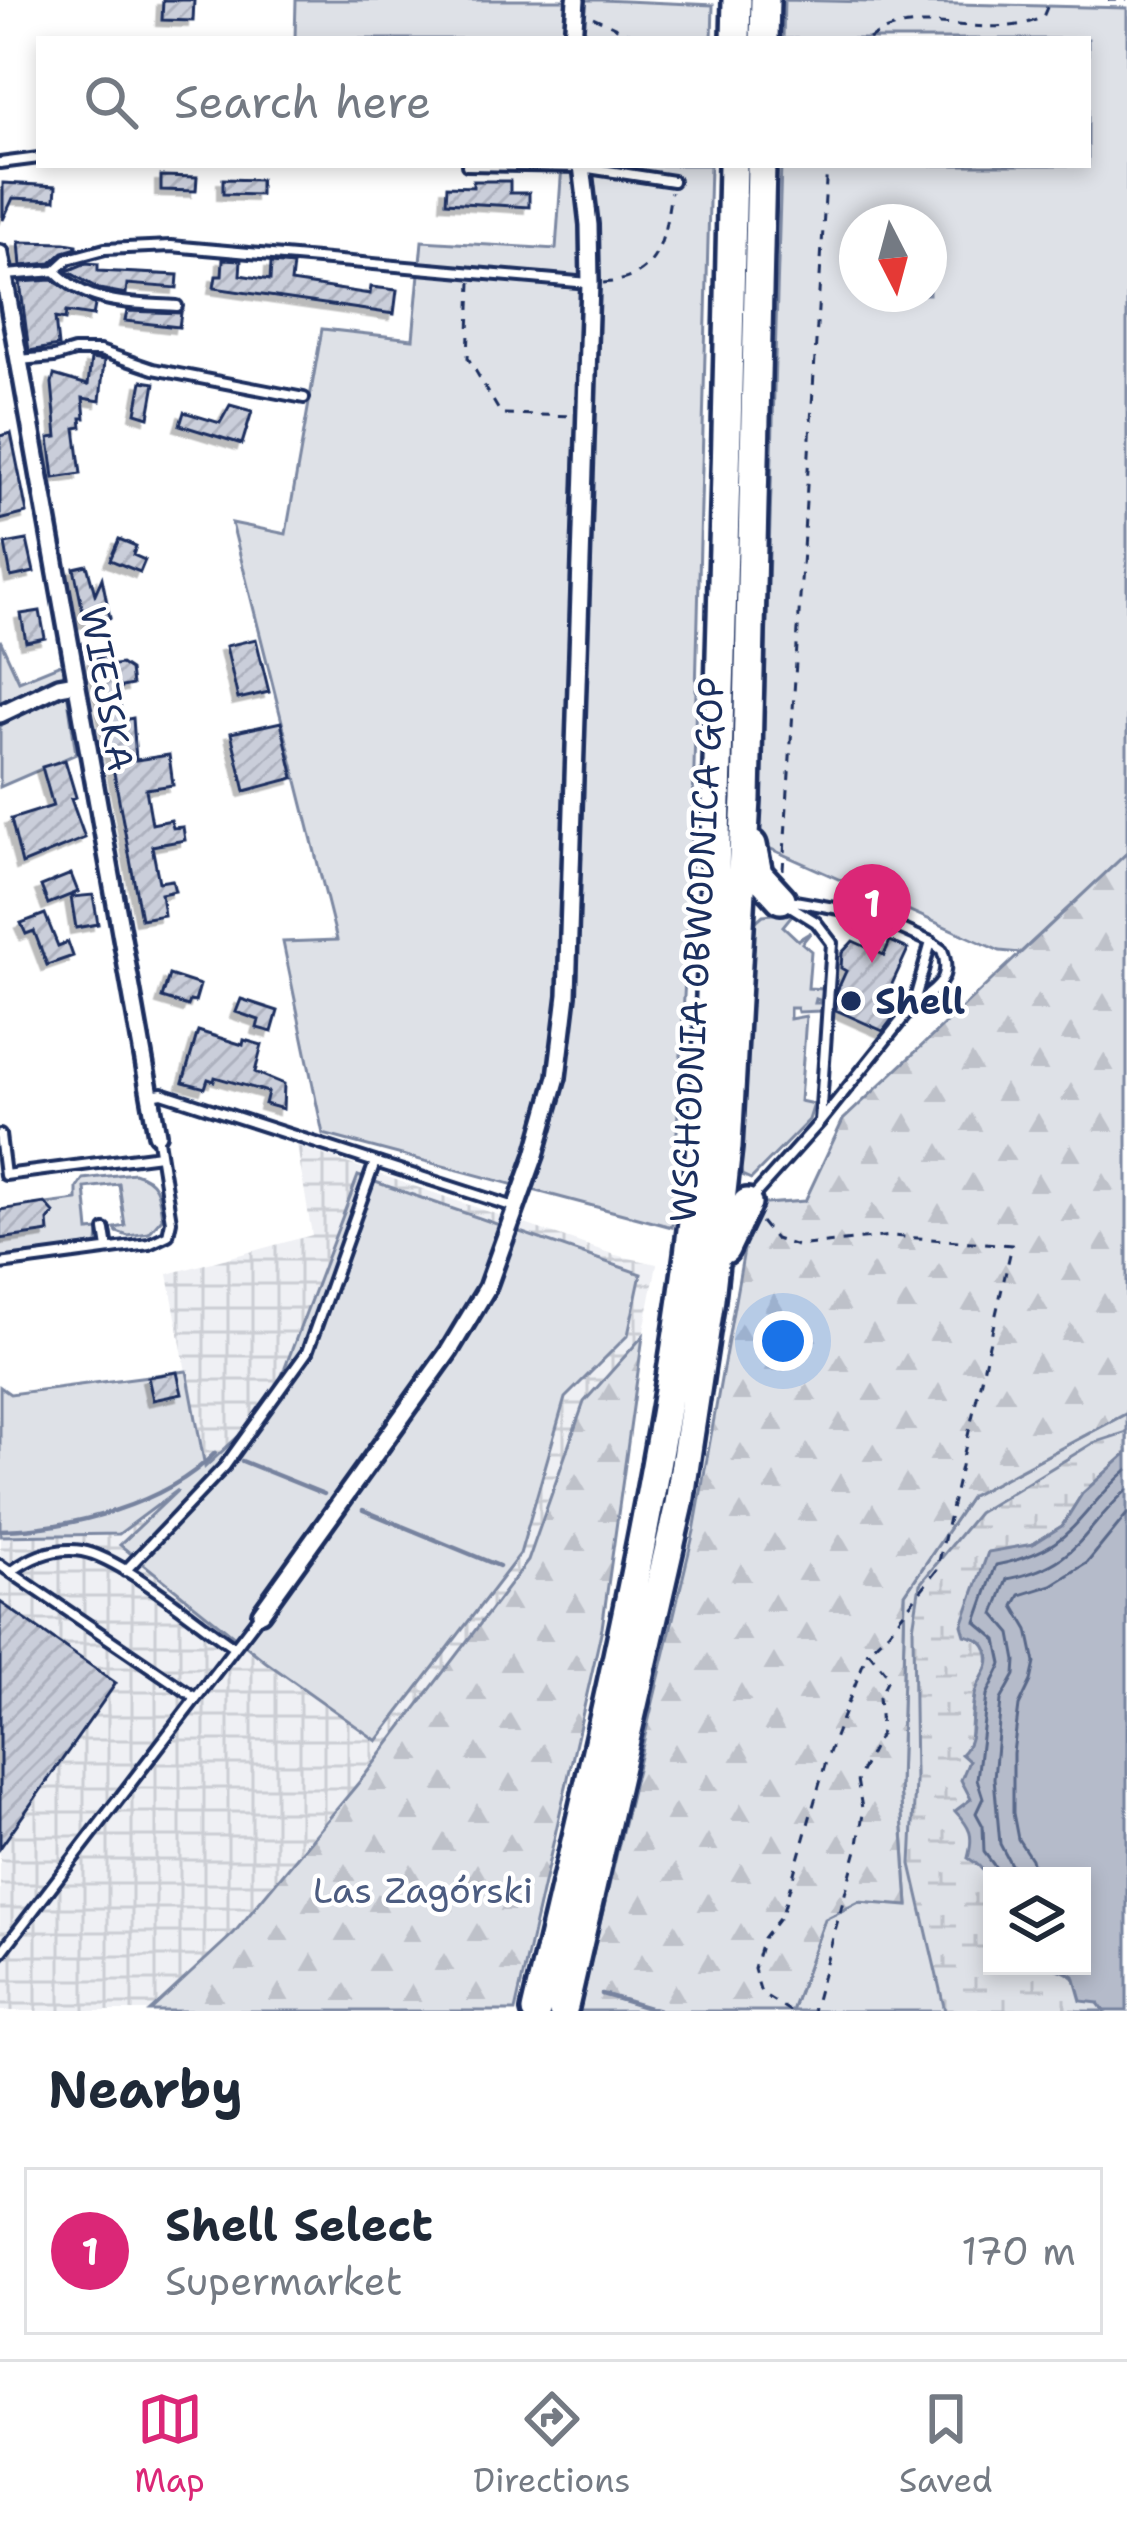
<!DOCTYPE html>
<html lang="en">
<head>
<meta charset="utf-8">
<style>
  body { margin:0; font-family:"Shantell Sans",sans-serif; background:#f2f2f3; color:#1f2937 }
  .controls { position:absolute; right:36px; bottom:36px; display:grid; overflow:hidden; border-radius:0px; box-shadow:0 6px 18px #0003 }
  .controls button { width:108px; height:108px; display:grid; place-items:center; padding:0; border:0; border-bottom:3px solid #e0e1e3; background:#fff; color:#1f2937; font:60px sans-serif }
  .compass { position:absolute; left:839px; top:204px; width:108px; height:108px; border-radius:50%; background:#fff; box-shadow:0 6px 18px #0003; rotate:174deg }
  .you { position:absolute; left:783px; top:1341px; width:42px; height:42px; margin:-30px; border:9px solid #fff; border-radius:50%; background:#1a73e8; box-shadow:0 0 0 18px #1a73e833 }
  .badge { display:grid; place-items:center; width:78px; height:78px; border-radius:50%; background:#db2777; color:#fff; font-size:39px; font-weight:700 }
  .pin { position:absolute; translate:-50% -99px; filter:drop-shadow(0 3px 6px #0008) }
  .pin::after { content:''; position:absolute; top:63px; width:42px; height:36px; background:inherit; clip-path:polygon(0 0,100% 0,50% 100%) }
  .list { margin:0; padding:0; list-style:none }
  h2 { display:flex; justify-content:space-between; align-items:center; height:156px; margin:0; padding:0 48px; font-size:51px }
  h2 small { font-size:39px; font-weight:400; color:#747a83 }
  .list li { display:grid; grid-template-columns:78px 1fr auto; gap:36px; align-items:center; box-sizing:border-box; height:168px; margin:0 24px 24px; padding:0 24px; border:3px solid #e0e1e3; border-radius:0px }
  .list b { display:block; font-size:45px; white-space:nowrap }
  .list p { margin:0; font-size:39px; white-space:nowrap; color:#747a83 }
  .list em { font-size:39px; font-style:normal; color:#747a83 }
  .icon { flex:none; width:66px; height:66px; fill:none; stroke:currentColor; stroke-width:2; stroke-linecap:round; stroke-linejoin:round }
  .map { position:relative; flex:none; width:1127px; height:2011px; overflow:hidden }
  .search { position:absolute; background:#fff; box-shadow:0 6px 18px #0003; left:36px; right:36px; top:36px; height:132px; display:flex; align-items:center; gap:30px; box-sizing:border-box; padding:0 42px; border-radius:0px; color:#747a83; font-size:45px }
  .sheet { height:348px; background:#fff }
  nav { display:flex; justify-content:space-around; align-items:center; box-sizing:border-box; height:168px; border-top:3px solid #e0e1e3; background:#fff; font-size:33px; color:#747a83 }
  nav a { display:grid; justify-items:center; gap:6px }
  nav .on { color:#db2777 }
  .map>svg:first-child { display:block }
  .industrial { fill:url(#industrial-grid) }
  .grass { fill:#dee1e7; stroke:#7c88a2; stroke-width:3; fill-rule:evenodd }
  .forest { fill:url(#forest-firs); stroke:#7c88a2; stroke-width:3 }
  .wetland { fill:url(#wetland-marsh); stroke:#7c88a2; stroke-width:3 }
  .water { fill:#b5bbca; stroke:#77839f; stroke-width:3 }
  .lines { fill:none; stroke-linecap:round; stroke-linejoin:round }
  .shore { stroke:#596789; stroke-width:3 }
  .stream { stroke:#77839f; stroke-width:4.5 }
  .building { fill:url(#building-hatch); stroke:#1b2f5e; stroke-width:3; filter:url(#shadow) }
  .service-casing { stroke:#1b2f5e; stroke-width:16 }
  .minor-casing { stroke:#1b2f5e; stroke-width:24 }
  .motorway-casing { stroke:#1b2f5e; stroke-width:36 }
  .path { stroke:#1b2f5e; stroke-width:3; stroke-dasharray:9 9; stroke-linecap:butt }
  .service { stroke:#fff; stroke-width:8 }
  .minor { stroke:#fff; stroke-width:15 }
  .motorway { stroke:#fff; stroke-width:27 }
  .poi-dot { fill:#1b2f5e; stroke:#fff; stroke-width:4.5 }
  .labels { text-anchor:middle; dominant-baseline:central; stroke-width:9; stroke-linejoin:round; paint-order:stroke }
  .street-label { font-size:36px; fill:#1b2f5e; stroke:#fff }
  .poi-label { font-size:36px; font-weight:bold; fill:#1b2f5e; stroke:#fff; text-anchor:start }
  .park-label { font-size:36px; fill:#4c5c80; stroke:#fff }
</style>
</head>
<body>
<div class="map">
<svg width="1127" height="2011" viewBox="0 0 1127 2011">
  <defs>
    <pattern id="industrial-grid" width="8" height="8" patternUnits="userSpaceOnUse" patternTransform="scale(3)"><rect width="8" height="8" fill="#eff0f4"/><path d="M0 4h8M4 0v8" fill="none" stroke="#ccced4"/></pattern>
    <pattern id="forest-firs" width="22" height="20" patternUnits="userSpaceOnUse" patternTransform="scale(3)"><rect width="22" height="20" fill="#dee1e7"/><path d="M5 1l3.5 6h-7zM16 11l3.5 6h-7z" fill="#bec1c9"/></pattern>
    <pattern id="wetland-marsh" width="20" height="14" patternUnits="userSpaceOnUse" patternTransform="scale(3)"><rect width="20" height="14" fill="#dee1e7"/><path d="M1 5h8M5 5V1M11 12h8M15 12V8" fill="none" stroke="#bec1c9"/></pattern>
    <pattern id="building-hatch" width="6" height="6" patternUnits="userSpaceOnUse" patternTransform="scale(3)"><rect width="6" height="6" fill="#caceda"/><path d="M-1 1l2-2M0 6l6-6M5 7l2-2" fill="none" stroke="#adb1be"/></pattern>
    <filter id="shadow"><feDropShadow dx="-5.5" dy="5.5" stdDeviation="0" flood-color="#0004"/></filter>
  </defs>
  <rect width="100%" height="100%" fill="#fff"/>
  <filter id="ink" filterUnits="userSpaceOnUse"><feTurbulence type="fractalNoise" baseFrequency=".00833" numOctaves="2"/><feDisplacementMap in="SourceGraphic" scale="24" xChannelSelector="R" yChannelSelector="G"/><feConvolveMatrix kernelMatrix="1 2 1 2 8 2 1 2 1" color-interpolation-filters="sRGB"/></filter>
  <g filter="url(#ink)">
    <!-- industrial -->
    <path class="industrial" d="M297 1146 615 1255 657 1264 643 1336 584 1402 528 1561 365 1775 234 1933 150 2011H0V1536L119 1534 204 1470 168 1274 312 1235Z"/>
    <!-- grass -->
    <path class="grass" d="M296 0H602L713 5 712 39H295Z
      M784 0 1127 8V853L1020 953 1000 951 760 844 781 165H1088V39H783ZM857 222H929V294H857Z
      M562 165H710L692 843 672 1227 323 1134 283 942 337 940 232 523 286 534 322 329 413 339 422 241 556 249Z
      M0 640 19 681 63 663 76 754 0 787Z
      M784 913 792 915 783 926 798 940 811 932 802 943 811 951 808 988 823 989 822 1001 816 999 815 1003H822L821 1011 798 1012 797 1008H790V1019L806 1016 800 1101 814 1104 809 1120 751 1179 742 1175 739 1163 755 922 763 915Z
      M134 1173C159 1180 159 1195 162 1218L149 1233 128 1236 117 1232 115 1228 125 1226 119 1184 85 1188 89 1231 99 1230 98 1244 0 1260V1210L77 1200V1188L83 1179Z
      M358 1176 641 1274 628 1335 565 1398 520 1554 377 1741 266 1662 120 1545 178 1490 119 1534 0 1536V1387L10 1394 187 1371 205 1467 270 1407Z
      M1127 1413V1453L988 1553 992 1966H1058L1104 2011H792L825 1919 859 1902 908 1905 900 1786 905 1594 971 1496Z"/>
    <!-- forest -->
    <path class="forest" d="M1127 853V1413L971 1496 905 1594 900 1786 908 1906 859 1902 825 1919 792 2011H579L694 1531 752 1205 805 1201 843 1120Z
      M643 1336 602 1628 515 2011H150L234 1933 365 1775 528 1561 584 1402Z"/>
    <!-- wetland -->
    <path class="wetland" d="M1127 1432V1453L1082 1494 1062 1526 1033 1544 1009 1551 966 1635C976 1638 984 1640 987 1651 993 1669 978 1680 974 1697 969 1726 973 1756 963 1784L971 1793 973 1839 990 1878 992 1966C1052 1966 1066 1958 1104 2011H945L911 1864 915 1782 913 1628 920 1584 978 1513 1093 1443Z"/>
    <!-- water -->
    <path class="water" d="M1127 1453V2011H1104L1098 2003 1081 2001 1074 1976 1058 1966H1082V1876H992V1904C988 1881 990 1871 968 1858 974 1835 971 1828 955 1811L971 1799 961 1780 969 1761 961 1754C978 1739 969 1709 977 1688 982 1674 992 1667 988 1651 984 1640 976 1638 965 1635L962 1625 988 1552 1033 1544 1062 1526 1082 1494Z"/>
    <g class="lines">
      <!-- shore -->
      <path class="shore" d="M1002 1876 984 1852 983 1826 976 1813 983 1798 977 1779 987 1695 1002 1664 997 1640 976 1622 996 1565C1075 1549 1073 1518 1127 1470
        M1017 1876 1000 1844 994 1778 1001 1700 1015 1675 1016 1661 1011 1634 994 1614 1007 1579C1080 1565 1080 1532 1127 1490
        M1035 1876 1031 1859 1018 1839 1013 1813V1753L1019 1706 1031 1681 1035 1663 1028 1630 1014 1606 1020 1595 1052 1585 1087 1563 1127 1514"/>
      <!-- stream -->
      <path class="stream" d="M242 1461 324 1494
        M363 1510 499 1566
        M0 1530C71 1529 164 1505 215 1453
        M602 1994 659 2011"/>
    </g>
    <!-- building -->
    <path class="building" d="M163 0H194L193 21 162 20Z
      M161 176 197 177 196 191 161 190Z
      M223 179 260 180V195L223 194Z
      M473 181H510V193H529V207L446 202 447 186 473 187Z
      M3 183 56 186 55 200 13 198 3 220Z
      M19 242 65 243 77 245V248L63 252 51 263 21 266Z
      M223 259 241 260 240 275 270 280 271 263 293 265 291 282 370 294 371 287 397 290 394 314 214 288 216 276H222Z
      M86 263 98 264V271L178 275 177 288 127 284 126 294 99 289 67 271Z
      M52 280 95 305 93 316 66 312 65 320 55 318 58 346 29 351 20 282Z
      M127 311 181 313 179 327 125 321Z
      M91 359 104 361 100 401 83 398 85 418H81L82 427 75 428 81 474 54 478 49 438 57 437 52 383 54 375 88 385Z
      M142 381 155 383 149 417 136 413Z
      M230 405 252 411 242 444 180 425 184 412 220 423Z
      M11 433 27 513 0 520V436Z
      M119 539 136 546 133 555 145 560 140 572 110 560Z
      M27 540 34 572 11 577 5 544Z
      M87 565 95 594 102 578 110 618 85 622 74 568Z
      M40 611 45 638 26 642 21 614Z
      M256 639 269 692 238 699 226 646Z
      M106 656 108 666 121 664 130 670 132 685 117 688 123 720 133 718 136 760 169 755 173 785 146 789 152 824 171 820 173 828 183 827 185 840 152 846 159 882 172 880 175 891 161 894 164 915 141 919 93 659Z
      M281 722 294 778 245 791 231 733Z
      M65 760 76 797 71 799 85 838 22 864 11 819 53 806 42 767Z
      M71 874 78 892 48 904 41 886Z
      M93 895 98 924 76 928 71 897Z
      M45 914 58 946 68 942 73 956 47 965 34 931 26 934 21 923Z
      M853 941 884 955 890 941 908 949 882 1006 897 1013 883 1031 836 1010 837 991 846 971 841 968 842 953Z
      M169 975 200 985 195 1002 190 1001 188 1006 162 998Z
      M241 999 278 1011 272 1032 257 1028 259 1020 236 1012Z
      M198 1031 243 1045 244 1040 262 1045 255 1072 284 1084 283 1109 265 1104 268 1092 215 1077 214 1081 208 1079 205 1088 183 1082Z
      M45 1203 54 1213 48 1221 49 1232 0 1239V1210Z
      M177 1372 182 1394 153 1400 148 1377Z
      M0 1602 116 1683 0 1848Z"/>
    <g class="lines">
      <!-- service casing -->
      <g class="service-casing">
        <path id="service" d="M0 163 39 158
          M467 165 582 167 673 181
          M55 271C89 306 131 303 177 306
          M6 275 55 271 68 259 105 249 171 246 589 283
          M19 360 54 357 74 351H100L153 369 304 398
          M789 900 868 914 931 942 913 1006 820 1122
          M914 1005C936 990 953 979 942 950L931 942
          M151 1095 162 1093 514 1207
          M0 1135 5 1175 160 1155
          M750 1200 820 1122 832 943 816 922 787 904
          M105 1230 108 1249
          M0 1264 149 1244 168 1235 171 1221 157 1134
          M0 1565 196 1698
          M125 1571 225 1466 307 1352 375 1162
          M11 1572C31 1557 55 1547 82 1551 122 1558 197 1622 234 1647
          M0 1954 261 1613"/>
      </g>
      <!-- minor casing -->
      <g class="minor-casing">
        <path id="minor" d="M573 39 576 0
          M0 254 157 1134
          M0 714 59 686 76 683
          M261 1613 449 1351 487 1288 535 1155 557 1077 567 995 590 283 589 225 582 165"/>
      </g>
      <!-- motorway casing -->
      <g class="motorway-casing">
        <path id="motorway" d="M736 39 737 0
          M764 39 765 0
          M752 845 758 874 781 899
          M725 1249 747 1203
          M536 2011C603 1728 672 1446 700 1157 713 1027 714 895 718 764 724 564 729 365 733 165
          M563 2011 679 1504 710 1299 727 1147 746 799 761 165"/>
      </g>
      <!-- path -->
      <path class="path" d="M1108 0H1127
        M593 17 641 39
        M869 39C918 5 990 43 1043 17L1050 0
        M471 282 468 358 501 414 572 416
        M603 283C662 278 663 240 671 192
        M783 870 827 165
        M761 1222 775 1239 797 1246 891 1236 1012 1245 937 1570 889 1631 868 1651 889 1677 879 1697 881 1732 857 1780 863 1814 857 1850 813 2011
        M790 2011 761 1993 754 1969 763 1939 782 1915 827 1758 868 1651"/>
      <!-- service -->
      <use href="#service" class="service"/>
      <!-- minor -->
      <use href="#minor" class="minor"/>
      <!-- motorway -->
      <use href="#motorway" class="motorway"/>
    </g>
  </g>
  <!-- markers -->
  <circle class="poi-dot" cx="851" cy="1001" r="12"/>
  <g class="labels">
    <!-- street labels -->
    <g class="street-label">
      <text transform="translate(107 689) rotate(80)">WIEJSKA</text>
      <text transform="translate(697 950) rotate(-87)">WSCHODNIA OBWODNICA GOP</text>
    </g>
    <!-- poi labels -->
    <g class="poi-label">
      <text x="875" y="1001">Shell</text>
    </g>
    <!-- park labels -->
    <g class="park-label">
      <text x="423" y="1890">Las Zagórski</text>
    </g>
  </g>
</svg>
<div class="controls">
<button><svg class="icon" aria-label="layers" viewBox="0 0 24 24"><path d="M12 4l9 5-9 5-9-5zM3 14l9 5 9-5"/></svg></button>
</div>
<svg class="compass" viewBox="-18 -18 36 36"><path d="M0-13l5 13h-10z" fill="#e53935"/><path d="M0 13l5-13h-10z" fill="#747a83"/></svg>
<div class="you"></div>
<div class="pin badge" style="left:872px;top:963px">1</div>
<div class="search"><svg class="icon" aria-label="search" viewBox="0 0 24 24"><circle cx="10" cy="10" r="6"/><path d="M15 15l6 6"/></svg>Search here</div>
</div>
<section class="sheet">
<h2>Nearby<small></small></h2>
<ul class="list">
<li><span class="badge">1</span><div><b>Shell Select</b><p>Supermarket</p></div><em>170 m</em></li>
</ul>
</section>
<nav>
<a class="on"><svg class="icon" aria-label="map" viewBox="0 0 24 24"><path d="M3 6l6-2 6 2 6-2v14l-6 2-6-2-6 2zM9 4v14M15 6v14"/></svg>Map</a>
<a><svg class="icon" aria-label="directions" viewBox="0 0 24 24"><path d="M12 3l9 9-9 9-9-9zM9 14v-3h6M13 9l2 2-2 2"/></svg>Directions</a>
<a><svg class="icon" aria-label="saved" viewBox="0 0 24 24"><path d="M7 4h10v16l-5-4-5 4z"/></svg>Saved</a>
</nav>
</body>
</html>
